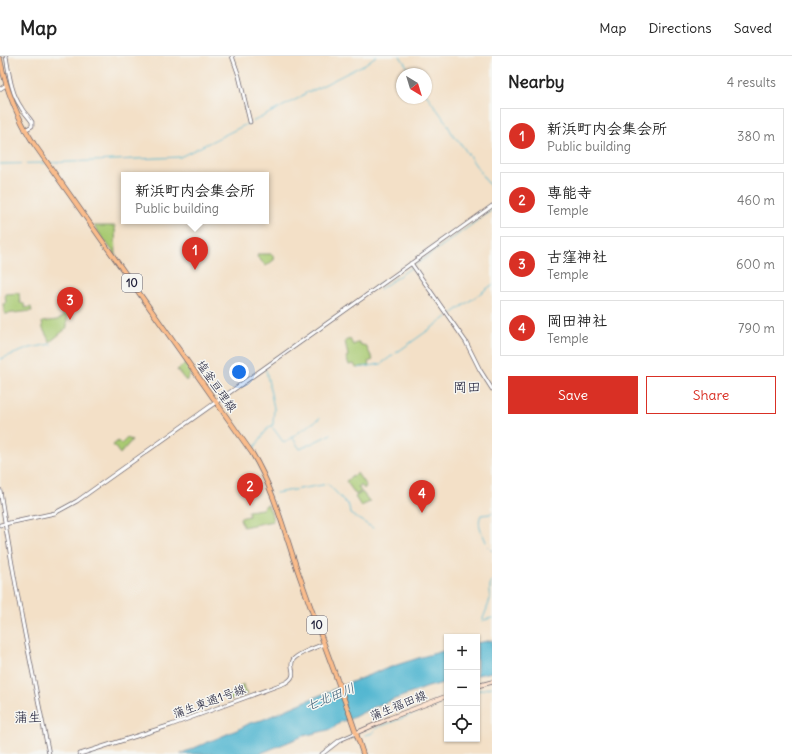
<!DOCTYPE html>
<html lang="en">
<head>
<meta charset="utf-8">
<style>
  body { margin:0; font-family:Delius,"Klee One",sans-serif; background:#f6f6f6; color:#222 }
  .controls { position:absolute; right:12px; bottom:12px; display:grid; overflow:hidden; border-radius:0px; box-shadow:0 1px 3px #0004 }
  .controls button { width:36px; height:36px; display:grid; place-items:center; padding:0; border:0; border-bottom:1px solid #e0e0e0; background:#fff; color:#222; font:20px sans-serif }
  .compass { position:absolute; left:396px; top:12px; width:36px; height:36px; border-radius:50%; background:#fff; box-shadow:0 1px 3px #0004; rotate:142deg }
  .you { position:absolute; left:239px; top:316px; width:14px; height:14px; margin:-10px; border:3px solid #fff; border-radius:50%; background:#1a73e8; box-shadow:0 0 0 6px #1a73e833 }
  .badge { display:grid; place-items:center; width:26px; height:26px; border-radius:50%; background:#d93025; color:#fff; font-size:13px; font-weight:700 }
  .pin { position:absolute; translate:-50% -33px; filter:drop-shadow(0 1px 2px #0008) }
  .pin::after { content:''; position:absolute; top:21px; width:14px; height:12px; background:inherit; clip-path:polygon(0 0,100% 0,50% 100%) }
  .popup { position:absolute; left:121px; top:116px; width:148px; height:52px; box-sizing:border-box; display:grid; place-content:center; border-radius:0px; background:#fff; filter:drop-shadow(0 1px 3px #0005); font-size:13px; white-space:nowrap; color:#767676 }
  .popup b { font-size:15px; color:#222 }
  .popup::after { content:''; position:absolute; left:50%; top:100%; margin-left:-8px; border:8px solid transparent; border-top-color:#fff }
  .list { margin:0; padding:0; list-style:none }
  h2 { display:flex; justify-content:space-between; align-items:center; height:52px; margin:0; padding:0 16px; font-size:17px }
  h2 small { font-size:13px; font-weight:400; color:#767676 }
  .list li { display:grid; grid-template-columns:26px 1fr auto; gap:12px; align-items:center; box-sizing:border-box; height:56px; margin:0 8px 8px; padding:0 8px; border:1px solid #e0e0e0; border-radius:0px }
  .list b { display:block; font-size:15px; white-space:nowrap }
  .list p { margin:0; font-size:13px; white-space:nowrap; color:#767676 }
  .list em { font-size:13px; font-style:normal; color:#767676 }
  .actions { display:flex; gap:8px; padding:12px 16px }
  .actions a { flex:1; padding:9px 0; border:1px solid #d93025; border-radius:0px; text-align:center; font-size:14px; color:#d93025 }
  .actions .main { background:#d93025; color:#fff }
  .icon { flex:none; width:22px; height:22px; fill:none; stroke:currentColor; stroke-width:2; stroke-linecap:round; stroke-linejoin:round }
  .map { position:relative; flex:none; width:492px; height:698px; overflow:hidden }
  header { display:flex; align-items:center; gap:24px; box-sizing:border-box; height:56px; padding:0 20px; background:#fff; border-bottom:1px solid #e0e0e0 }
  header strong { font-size:19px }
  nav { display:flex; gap:22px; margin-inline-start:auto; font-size:14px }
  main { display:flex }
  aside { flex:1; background:#fff }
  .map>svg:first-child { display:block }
  .green { fill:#a9ca72; stroke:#667656 }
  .water { fill:#51b6d0; stroke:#3a6c86 }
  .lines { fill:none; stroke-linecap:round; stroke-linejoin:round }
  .stream { stroke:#51b6d0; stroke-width:1 }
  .tertiary-casing { stroke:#6b646c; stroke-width:4.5 }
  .secondary-casing { stroke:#6b646c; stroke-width:5 }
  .primary-casing { stroke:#6b646c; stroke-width:5.5 }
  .tertiary { stroke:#fff; stroke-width:3 }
  .secondary { stroke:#fde4d1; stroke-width:3.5 }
  .primary { stroke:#fabc8b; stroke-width:4 }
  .labels { text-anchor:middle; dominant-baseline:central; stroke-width:3; stroke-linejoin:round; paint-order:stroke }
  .shield { fill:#f6f6f2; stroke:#626272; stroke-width:1 }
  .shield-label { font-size:11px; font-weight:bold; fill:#22223b }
  .street-label { font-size:12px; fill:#22223b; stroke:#f6f6f2 }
  .water-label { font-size:13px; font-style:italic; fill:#32566f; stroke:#f6f6f2 }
  .quarter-label { font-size:14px; fill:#22223b; stroke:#f6f6f2 }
</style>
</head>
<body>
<header>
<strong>Map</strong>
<nav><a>Map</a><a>Directions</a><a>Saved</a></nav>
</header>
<main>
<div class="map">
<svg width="492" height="698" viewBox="0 0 492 698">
  <rect width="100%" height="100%" fill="#f6f6f2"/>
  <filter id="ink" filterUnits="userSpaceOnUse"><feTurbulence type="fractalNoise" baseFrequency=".025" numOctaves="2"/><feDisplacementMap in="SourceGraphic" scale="8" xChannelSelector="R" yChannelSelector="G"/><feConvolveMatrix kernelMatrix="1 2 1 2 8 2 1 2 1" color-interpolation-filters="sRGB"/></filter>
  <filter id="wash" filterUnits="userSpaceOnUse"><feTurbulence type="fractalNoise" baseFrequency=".012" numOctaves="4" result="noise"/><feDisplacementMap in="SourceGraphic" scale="16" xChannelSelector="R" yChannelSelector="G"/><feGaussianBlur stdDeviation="0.9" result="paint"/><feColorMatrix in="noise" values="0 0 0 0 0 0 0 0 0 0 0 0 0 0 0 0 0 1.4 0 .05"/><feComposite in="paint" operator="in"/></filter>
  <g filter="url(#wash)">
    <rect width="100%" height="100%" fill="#f3e0c7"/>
    <!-- green -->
    <path class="green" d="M94 170H115L116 200Z
      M258 198H272L275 203 266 210 257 201Z
      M19 237 20 247 24 248 25 252 31 251 32 255 5 258 3 248 6 247 5 238Z
      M76 240 73 256 67 258V272L50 286 43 273 42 266 57 264 63 261V251L68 250 67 241Z
      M350 283 353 289 359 286V288L366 290 373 304 368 306 369 310 356 312 354 308 349 309 346 301 348 300 345 285Z
      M185 308 191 317 186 325 177 314Z
      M127 382 132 384 120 398 113 389 118 385 121 388Z
      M357 417 366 430 364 433 361 429 358 431 361 435 356 439 346 425Z
      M362 436 370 446 361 450 355 441Z
      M267 448 271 456 273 465 243 471 240 462 249 460 248 455 262 453Z
      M243 628 244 634 247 638 227 645 231 637Z"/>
    <!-- water -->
    <path class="water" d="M492 584V616L477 619V587Z
      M447 594V626L428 631 376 650 348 664 342 665 332 673 303 680 259 698H180L239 673 250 667 262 664C323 638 383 610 447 594Z"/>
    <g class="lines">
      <!-- stream -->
      <path class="stream" d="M400 0 410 15
        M426 38 446 66
        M252 66 299 42 307 36 314 34 365 8 376 0
        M447 68 454 81 459 85 481 117
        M48 107 180 101 249 67
        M0 108 45 107
        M482 119 492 133
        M486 152 492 148
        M415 209 492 154
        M374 232 384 225
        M380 233 412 211
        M450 259 492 229
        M396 297 447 261
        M0 303 30 292 51 288
        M358 312 381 308 393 299
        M273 372 284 387 292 381 300 393 331 378
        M292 381 320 362
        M253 394 267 373 273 369 274 352 266 314
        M276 437 328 428 349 450 350 458 373 472
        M486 486C483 477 476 469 481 459L490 458 492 456
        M487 490 492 495
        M484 564 492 562
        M482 565C485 557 488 551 490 543 491 536 488 532 492 525
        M477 635 492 631
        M365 679 373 677 376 672 447 645"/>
    </g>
  </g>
  <g filter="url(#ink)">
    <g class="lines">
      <!-- tertiary casing -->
      <g class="tertiary-casing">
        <path id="tertiary" d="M6 0C9 17 11 37 21 51 24 57 29 61 32 66V70L25 74
          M232 0 239 20 250 66
          M0 33 6 29
          M411 207 466 286 480 314 492 333
          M0 434C13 522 31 610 49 698
          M0 469 55 457 77 445 492 150
          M80 698 171 669 285 627C300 619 288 612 293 604 296 598 317 591 324 588
          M322 698 340 684 356 677"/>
      </g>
      <!-- secondary casing -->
      <g class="secondary-casing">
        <path id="secondary" d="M477 630 492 626
          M356 677 390 662 447 640"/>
      </g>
      <!-- primary casing -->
      <g class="primary-casing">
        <path id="primary" d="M0 3C6 34 17 61 34 88L252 397C276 437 285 480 301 524 321 582 344 639 363 698"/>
      </g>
      <!-- tertiary -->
      <use href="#tertiary" class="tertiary"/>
      <!-- secondary -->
      <use href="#secondary" class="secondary"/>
      <!-- primary -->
      <use href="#primary" class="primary"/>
    </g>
  </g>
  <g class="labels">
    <!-- shield labels -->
    <g class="shield">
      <rect x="122" y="218" width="20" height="18" rx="3"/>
      <rect x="307" y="560" width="20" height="18" rx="3"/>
    </g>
    <g class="shield-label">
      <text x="132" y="227">10</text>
      <text x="317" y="569">10</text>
    </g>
    <!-- street labels -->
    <g class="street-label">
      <text transform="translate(217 330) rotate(55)">塩釜亘理線</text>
      <text transform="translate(209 645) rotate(-20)">蒲生東通1号線</text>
      <text transform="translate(398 649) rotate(-22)">蒲生福田線</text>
    </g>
    <!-- water labels -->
    <g class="water-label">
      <text transform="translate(330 641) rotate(-22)">七北田川</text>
    </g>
    <!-- quarter labels -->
    <g class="quarter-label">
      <text x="467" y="331">岡田</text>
      <text x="28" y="661">蒲生</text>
    </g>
  </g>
</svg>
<div class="controls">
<button>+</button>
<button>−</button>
<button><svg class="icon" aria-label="locate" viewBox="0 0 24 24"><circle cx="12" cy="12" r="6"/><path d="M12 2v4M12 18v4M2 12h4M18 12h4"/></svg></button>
</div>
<svg class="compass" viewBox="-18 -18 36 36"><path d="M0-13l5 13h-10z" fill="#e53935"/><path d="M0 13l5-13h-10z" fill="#767676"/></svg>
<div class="you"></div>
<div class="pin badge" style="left:195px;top:214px">1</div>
<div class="popup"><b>新浜町内会集会所</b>Public building</div>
<div class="pin badge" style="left:250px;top:450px">2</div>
<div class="pin badge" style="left:70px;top:264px">3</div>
<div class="pin badge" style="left:422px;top:457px">4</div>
</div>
<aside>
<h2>Nearby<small>4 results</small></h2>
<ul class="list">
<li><span class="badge">1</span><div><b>新浜町内会集会所</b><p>Public building</p></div><em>380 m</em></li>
<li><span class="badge">2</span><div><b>専能寺</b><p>Temple</p></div><em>460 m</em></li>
<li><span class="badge">3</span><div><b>古窪神社</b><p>Temple</p></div><em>600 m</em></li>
<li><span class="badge">4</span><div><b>岡田神社</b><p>Temple</p></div><em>790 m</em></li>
</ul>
<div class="actions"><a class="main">Save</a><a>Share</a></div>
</aside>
</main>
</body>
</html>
